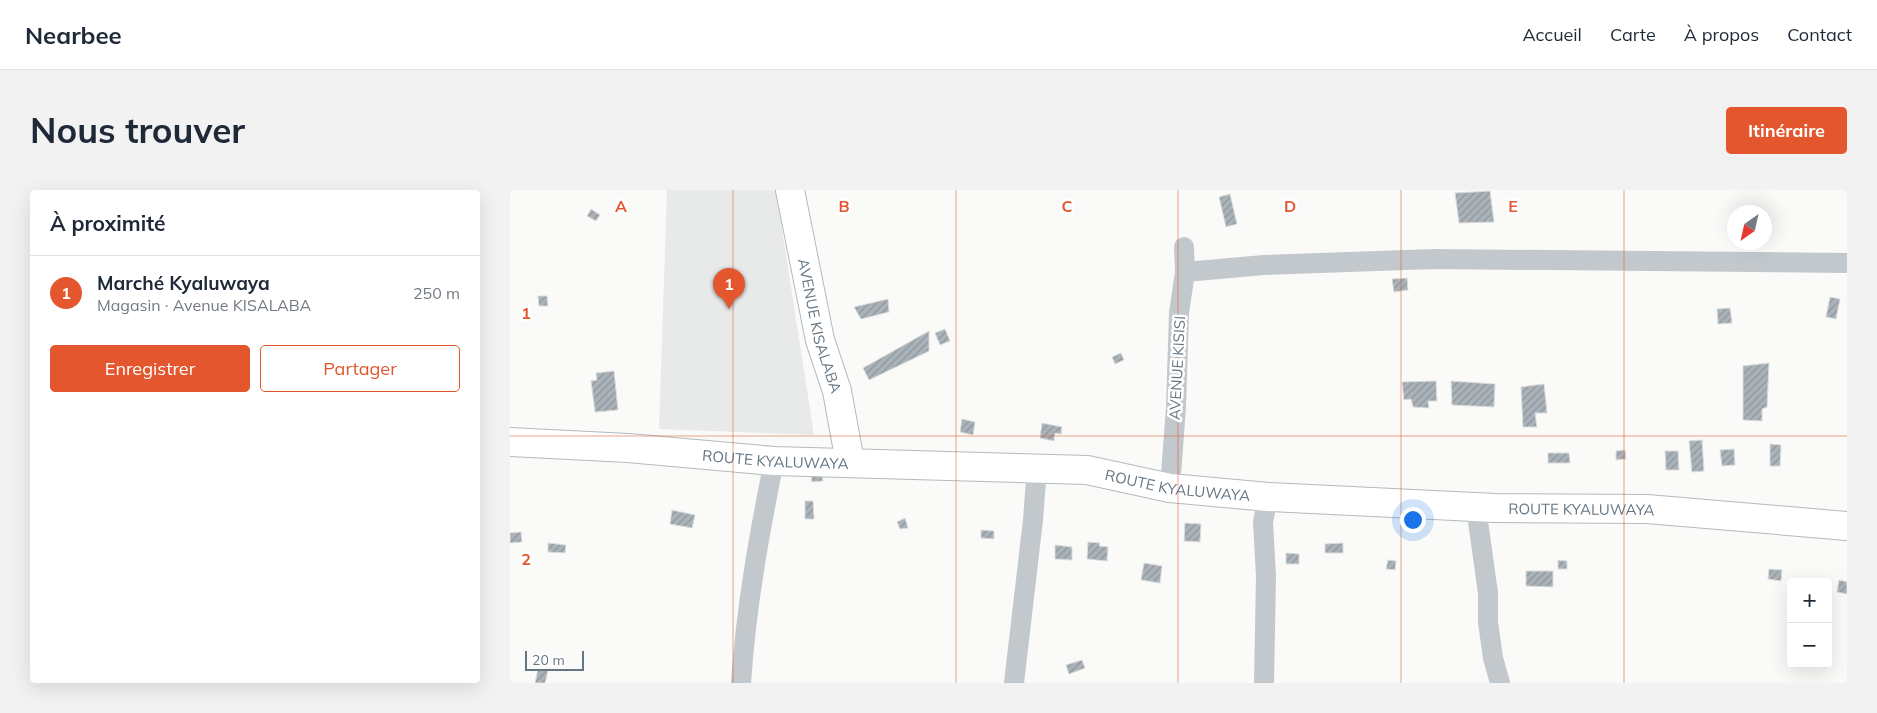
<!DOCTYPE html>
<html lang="fr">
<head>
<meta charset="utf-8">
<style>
  body { margin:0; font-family:Mulish,sans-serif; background:#f2f2f3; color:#1f2937 }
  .controls { position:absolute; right:15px; bottom:15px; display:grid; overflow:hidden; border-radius:5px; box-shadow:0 5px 20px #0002 }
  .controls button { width:45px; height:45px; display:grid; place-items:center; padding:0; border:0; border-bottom:1px solid #e0e1e3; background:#fff; color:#1f2937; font:25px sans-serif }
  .compass { position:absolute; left:1217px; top:15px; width:45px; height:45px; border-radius:50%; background:#fff; box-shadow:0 5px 20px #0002; rotate:214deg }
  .scale { position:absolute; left:15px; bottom:12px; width:59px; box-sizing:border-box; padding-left:5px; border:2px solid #657683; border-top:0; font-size:14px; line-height:18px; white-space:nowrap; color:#657683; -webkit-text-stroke:4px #fff; paint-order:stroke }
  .you { position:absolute; left:902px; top:329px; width:18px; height:18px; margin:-12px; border:4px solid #fff; border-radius:50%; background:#1a73e8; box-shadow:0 0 0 8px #1a73e833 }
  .badge { display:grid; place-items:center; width:32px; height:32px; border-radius:50%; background:#e4572e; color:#fff; font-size:16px; font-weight:700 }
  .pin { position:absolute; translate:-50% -41px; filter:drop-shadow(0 1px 2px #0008) }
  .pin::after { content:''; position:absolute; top:26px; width:18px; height:15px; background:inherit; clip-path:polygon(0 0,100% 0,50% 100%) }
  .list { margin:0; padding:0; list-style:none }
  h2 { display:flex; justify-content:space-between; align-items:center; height:65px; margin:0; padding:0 20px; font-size:21px }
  h2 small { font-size:16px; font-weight:400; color:#747a83 }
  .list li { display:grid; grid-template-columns:32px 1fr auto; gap:15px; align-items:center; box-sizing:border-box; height:75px; padding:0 20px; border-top:1px solid #e0e1e3 }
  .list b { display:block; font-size:19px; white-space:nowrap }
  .list p { margin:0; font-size:16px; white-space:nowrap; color:#747a83 }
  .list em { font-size:16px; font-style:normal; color:#747a83 }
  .actions { display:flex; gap:10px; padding:15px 20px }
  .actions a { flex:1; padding:11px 0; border:1px solid #e4572e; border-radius:5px; text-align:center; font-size:18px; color:#e4572e }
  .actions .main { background:#e4572e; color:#fff }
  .map { position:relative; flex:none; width:1337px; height:493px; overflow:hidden; border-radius:5px }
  header { display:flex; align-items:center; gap:30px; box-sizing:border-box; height:70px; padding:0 25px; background:#fff; border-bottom:1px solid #e0e1e3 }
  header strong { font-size:24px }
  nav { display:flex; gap:28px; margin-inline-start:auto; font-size:18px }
  .intro { display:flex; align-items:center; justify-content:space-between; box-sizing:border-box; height:120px; padding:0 30px }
  h1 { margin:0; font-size:35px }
  .button { padding:12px 22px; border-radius:5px; background:#e4572e; color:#fff; font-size:18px; font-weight:700 }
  main { display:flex; gap:30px; padding:0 30px }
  aside { flex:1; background:#fff; border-radius:5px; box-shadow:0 5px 20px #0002 }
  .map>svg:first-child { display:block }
  .built { fill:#e8e9e9 }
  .building { fill:url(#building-hatch); stroke:#dcdcda }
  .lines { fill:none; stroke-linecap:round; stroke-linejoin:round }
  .secondary-casing { stroke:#b3babf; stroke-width:30 }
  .street { stroke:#c3c8cc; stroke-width:20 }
  .secondary { stroke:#fff; stroke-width:28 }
  .grid { fill:none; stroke:#e4572e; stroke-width:1; stroke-opacity:0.55 }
  .labels { text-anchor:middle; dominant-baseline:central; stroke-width:5; stroke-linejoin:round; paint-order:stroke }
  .street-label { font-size:15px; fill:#657683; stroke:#fff }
  .grid-label { font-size:16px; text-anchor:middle; font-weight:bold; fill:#e4572e; stroke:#fff; stroke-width:5; stroke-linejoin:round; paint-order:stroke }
</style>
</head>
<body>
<header>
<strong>Nearbee</strong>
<nav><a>Accueil</a><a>Carte</a><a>À propos</a><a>Contact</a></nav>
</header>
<div class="intro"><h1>Nous trouver</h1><a class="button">Itinéraire</a></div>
<main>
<aside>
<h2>À proximité<small></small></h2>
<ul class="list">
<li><span class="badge">1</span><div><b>Marché Kyaluwaya</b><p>Magasin · Avenue KISALABA</p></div><em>250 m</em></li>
</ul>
<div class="actions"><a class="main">Enregistrer</a><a>Partager</a></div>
</aside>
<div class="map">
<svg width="1337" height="493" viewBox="0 0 1337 493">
  <defs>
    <pattern id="building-hatch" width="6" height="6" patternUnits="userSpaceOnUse" patternTransform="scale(1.25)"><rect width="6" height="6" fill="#aab3b9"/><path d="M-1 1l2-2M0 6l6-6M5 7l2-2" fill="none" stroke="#8e969c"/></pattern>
  </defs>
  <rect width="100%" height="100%" fill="#fafaf8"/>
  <!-- built -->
  <path class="built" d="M157 0H266L304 245 149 239Z"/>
  <!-- building -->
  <path class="building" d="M980 1 984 32 949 33 945 3Z
    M720 4 727 34 716 37 709 7Z
    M81 19 90 25 86 31 77 26Z
    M897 88 898 100 884 102 882 89Z
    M28 106H37L38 116H29Z
    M1320 107 1330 109 1326 129 1316 127Z
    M378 109 379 122 351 129 344 117Z
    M1220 118 1222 133 1208 134 1207 119Z
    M435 139 440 151 430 155 425 143Z
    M419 141V161L359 190 353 178Z
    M611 163 614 170 605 174 602 167Z
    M1259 173 1257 217 1252 219V231L1233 230V176Z
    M104 181 108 220 85 222 81 191 87 190 86 183Z
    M926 191 927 211H918L919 218 903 217 901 209 894 210 892 192Z
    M941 191 985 194 984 217 942 215Z
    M1034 194 1037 223H1025L1027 237H1013L1011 197Z
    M452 229 465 232 463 245 450 242Z
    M532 233 552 237 551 244 545 243 544 251 530 248Z
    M1192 250 1194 281 1182 282 1179 251Z
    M1260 254 1271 255 1270 276H1260Z
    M1224 259 1225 275 1212 276 1210 260Z
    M1115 260 1116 269 1106 270V261Z
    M1155 261H1168L1169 280H1156Z
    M1038 263H1059L1060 273H1038Z
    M301 285H312L313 291 302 292Z
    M295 311H303L304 329H295Z
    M162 320 185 325 182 338 160 334Z
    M395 328 398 338 390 339 387 332Z
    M675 333 691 334 690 352 674 351Z
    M471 340 484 341V349L471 348Z
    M11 342 12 352 0 353V343Z
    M578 352 590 353 589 356 598 357 597 371 577 369Z
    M38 353 56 355 55 363 38 362Z
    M833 353V363H815V354Z
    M545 355 562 357V370L545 369Z
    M776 363 789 364V374H776Z
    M878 370 886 371 885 380 876 379Z
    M1048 370 1057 371V379H1048Z
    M634 373 652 376 650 393 631 390Z
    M1259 379 1272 380 1271 391 1258 389Z
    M1016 381H1043V397L1016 396Z
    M1329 390 1337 392V404L1327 402Z
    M572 470 575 478 559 484 556 475Z
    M28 479 38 481 35 493H25Z"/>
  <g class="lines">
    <!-- secondary casing -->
    <g class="secondary-casing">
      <g id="secondary">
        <path id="s1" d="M280 0 310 150 327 201 340 272"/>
        <path id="s2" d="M0 252 118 258 264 271 577 280 660 298 758 307 985 318 1137 319 1337 336"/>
      </g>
    </g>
    <!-- street -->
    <path class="street" d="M675 82 754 75 924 69 1337 73
      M660 298 666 217 669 123 675 82 674 57
      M966 317 978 403V432L983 468 990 493
      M231 493C236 418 249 345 264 271
      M504 493 523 330 527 277
      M754 493 756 386 753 332 758 307"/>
    <!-- secondary -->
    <use href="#secondary" class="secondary"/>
  </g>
  <!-- grid -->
  <path class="grid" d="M223 0V493M446 0V493M668 0V493M891 0V493M1114 0V493M0 246H1337"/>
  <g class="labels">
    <!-- street labels -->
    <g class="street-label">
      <text stroke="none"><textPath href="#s1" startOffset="139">AVENUE KISALABA</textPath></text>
      <text transform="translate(667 178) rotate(-87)">AVENUE KISISI</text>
      <text stroke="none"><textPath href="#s2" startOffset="266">ROUTE KYALUWAYA</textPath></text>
      <text stroke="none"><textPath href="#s2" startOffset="670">ROUTE KYALUWAYA</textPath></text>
      <text stroke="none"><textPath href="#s2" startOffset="1075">ROUTE KYALUWAYA</textPath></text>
    </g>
  </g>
  <g class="grid-label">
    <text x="111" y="22">A</text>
    <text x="334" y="22">B</text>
    <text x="557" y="22">C</text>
    <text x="780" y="22">D</text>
    <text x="1003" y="22">E</text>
    <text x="16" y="129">1</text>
    <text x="16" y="375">2</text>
  </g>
</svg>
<div class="controls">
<button>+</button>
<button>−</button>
</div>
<svg class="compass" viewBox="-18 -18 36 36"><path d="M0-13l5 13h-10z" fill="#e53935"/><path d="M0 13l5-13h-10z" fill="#747a83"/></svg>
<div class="scale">20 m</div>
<div class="you"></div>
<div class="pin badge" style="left:219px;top:119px">1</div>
</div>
</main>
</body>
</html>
